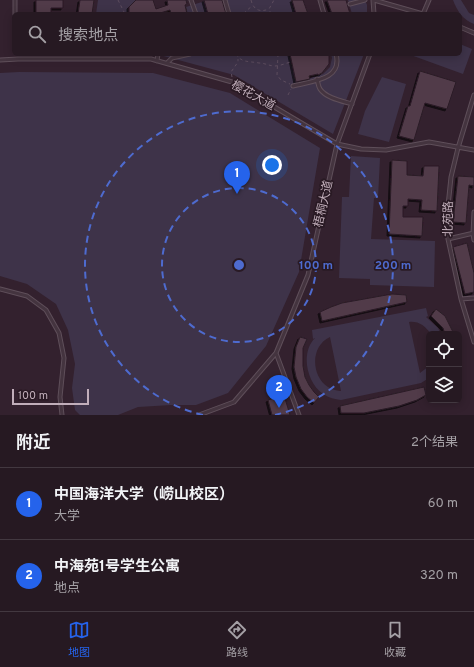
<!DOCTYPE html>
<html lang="zh">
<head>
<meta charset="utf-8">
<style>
  body { margin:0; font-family:Overpass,"Noto Sans SC",sans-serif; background:#2e222a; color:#f1f3f6 }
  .controls { position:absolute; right:12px; bottom:12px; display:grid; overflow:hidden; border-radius:6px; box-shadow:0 2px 10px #0003 }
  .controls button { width:36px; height:36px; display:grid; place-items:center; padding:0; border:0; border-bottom:1px solid #423840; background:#261922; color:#f1f3f6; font:20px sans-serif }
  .scale { position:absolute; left:12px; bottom:10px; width:77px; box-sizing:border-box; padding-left:4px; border:2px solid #c1aeba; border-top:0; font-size:11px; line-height:14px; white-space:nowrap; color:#c1aeba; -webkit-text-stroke:3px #291a24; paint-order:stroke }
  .you { position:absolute; left:272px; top:165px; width:14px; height:14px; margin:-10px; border:3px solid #fff; border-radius:50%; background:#1a73e8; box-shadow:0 0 0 6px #1a73e833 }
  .badge { display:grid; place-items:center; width:26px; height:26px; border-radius:50%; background:#2563eb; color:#fff; font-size:13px; font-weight:700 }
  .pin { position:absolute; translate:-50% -33px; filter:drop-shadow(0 1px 2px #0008) }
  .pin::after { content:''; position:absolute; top:21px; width:14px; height:12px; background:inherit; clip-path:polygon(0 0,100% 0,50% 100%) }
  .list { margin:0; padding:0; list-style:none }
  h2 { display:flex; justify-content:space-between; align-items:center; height:52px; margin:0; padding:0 16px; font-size:17px }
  h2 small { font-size:13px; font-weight:400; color:#a4a0a5 }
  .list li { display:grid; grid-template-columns:26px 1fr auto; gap:12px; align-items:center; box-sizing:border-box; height:72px; padding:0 16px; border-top:1px solid #423840 }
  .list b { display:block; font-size:15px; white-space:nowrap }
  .list p { margin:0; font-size:13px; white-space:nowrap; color:#a4a0a5 }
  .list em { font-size:13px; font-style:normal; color:#a4a0a5 }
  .icon { flex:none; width:22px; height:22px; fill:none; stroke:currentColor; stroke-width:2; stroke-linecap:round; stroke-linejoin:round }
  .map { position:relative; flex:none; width:474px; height:415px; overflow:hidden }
  .search { position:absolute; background:#261922; box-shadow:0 2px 10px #0003; left:12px; right:12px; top:12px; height:44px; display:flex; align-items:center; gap:10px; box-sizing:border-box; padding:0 14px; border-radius:6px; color:#a4a0a5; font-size:15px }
  .sheet { height:196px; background:#261922 }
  nav { display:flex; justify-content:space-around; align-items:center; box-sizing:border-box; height:56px; border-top:1px solid #423840; background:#261922; font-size:11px; color:#a4a0a5 }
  nav a { display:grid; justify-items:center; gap:2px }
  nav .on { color:#2563eb }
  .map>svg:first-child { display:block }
  .green { fill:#3e3349; fill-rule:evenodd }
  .building { fill:#513b4a; stroke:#2b1c26; filter:url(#shadow) }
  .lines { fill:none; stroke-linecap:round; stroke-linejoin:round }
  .service-casing { stroke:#5f4f5a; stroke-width:5 }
  .path { stroke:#5d4d5e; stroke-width:1; stroke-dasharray:3 3; stroke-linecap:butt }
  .service { stroke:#44343f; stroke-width:3 }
  .ring { fill:none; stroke:#4e6bcf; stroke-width:2; stroke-dasharray:7 5 }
  .labels { text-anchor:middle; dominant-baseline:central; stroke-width:3.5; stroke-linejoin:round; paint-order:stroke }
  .street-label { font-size:12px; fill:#c1aeba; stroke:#291a24 }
  .centre { fill:#4e6bcf; stroke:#291a24; stroke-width:2 }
  .ring-label { font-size:12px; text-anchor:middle; font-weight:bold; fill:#4e6bcf; stroke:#291a24; stroke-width:3.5; stroke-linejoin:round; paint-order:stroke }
</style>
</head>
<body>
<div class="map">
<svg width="474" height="415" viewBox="0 0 474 415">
  <defs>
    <filter id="shadow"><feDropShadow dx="-2" dy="2" stdDeviation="0" flood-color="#0009"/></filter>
  </defs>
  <rect width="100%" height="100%" fill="#33212e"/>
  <!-- green -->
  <path class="green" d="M98 0H136L129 7V14H96Z
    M227 0H291L295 14H231Z
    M348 0H365L367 5V14H352Z
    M453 0H461L469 13 474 15V24C463 20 457 11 453 0Z
    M205 1 208 14H188L186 7Z
    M460 44 472 49 463 74 408 54H460Z
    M156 54H289L296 83 323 74 330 67 332 58 331 54H364L333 134 234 75Z
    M19 72 153 73 230 93 320 148 299 272 266 346 228 393 196 405H171L138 407 118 415H80L75 410 72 388 75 364 68 330 56 304 27 284 0 276V73Z
    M382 77 406 84 389 142 358 134 365 111Z
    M351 156 380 158 378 198H374L371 239 435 241 434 287 370 285V279L339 278 342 197H349Z
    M426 308 428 316 426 317 438 328 441 334H431C425 326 419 321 409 322L420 373 429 366V378L421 383 341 400C335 399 329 398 323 394 307 383 300 353 315 338L313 339 312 330ZM330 337 341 391H340C336 390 332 390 328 387 311 376 310 346 330 337Z"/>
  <!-- building -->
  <path class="building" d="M36 0H63V8H51V14H36Z
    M80 0H94L92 14H78Z
    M136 0H153L156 9 168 5 167 0H186L187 4 185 5 187 14H171L170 10 157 14H129V7Z
    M204 0H222L226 14H208Z
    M292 0H303L308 14H296Z
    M327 0H346L350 14H332Z
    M290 54H329V64L322 73 318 75V74L309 76 310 79 296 82Z
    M420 71 456 82 447 109 425 103 414 140 399 136 408 106H410Z
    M392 160 407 161V175L423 176 424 166H439L437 211 421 210 422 200 408 199V206H403V217H423L422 236 389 234Z
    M458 176 474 177V186L469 185 466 223 453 222Z
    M467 243 474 273V292L465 294 453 247Z
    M392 294 406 295 407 302 322 321 320 312 331 307 342 303Z
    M436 309 445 316 454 334H445L443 328 431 316Z
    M300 337 307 339 303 348V366L305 377 309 385 314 392 319 397 314 403 307 397 301 389 296 377 294 367 296 347Z
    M424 387 426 395 417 400 399 406 364 413H341L340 406Z
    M284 395 290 415H272L268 400Z"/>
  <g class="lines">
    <!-- service casing -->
    <g class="service-casing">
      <path id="service" d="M15 0V14
        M191 0 196 14
        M225 0 229 14
        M320 0 324 14
        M373 0 374 14
        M374 0 423 14
        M350 4 365 0
        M424 14H423L429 0
        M460 27 474 33
        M0 60 18 59H151L232 82 337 144 361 149 386 150 429 142 474 150
        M157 61 158 54
        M167 63 172 58 190 54
        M317 79C318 82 318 86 320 89 326 98 342 101 352 104
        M293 86C312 81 343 80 336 54
        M474 95 458 148 451 177 448 206V239L461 299 474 342
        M474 212 473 234 474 240
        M448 239 474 233
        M0 289 27 296 46 310 59 333 64 358 60 397 62 415
        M461 299 474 298
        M276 353 299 415
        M199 415 234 402 276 353 308 275 337 144 370 54"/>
    </g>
    <!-- path -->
    <path class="path" d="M118 0 125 14
      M251 0C253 9 259 13 269 9
      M245 14V12L252 6
      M271 14 269 9 274 0
      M236 54C241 63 249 61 259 63 265 63 269 66 275 66 280 66 286 63 291 62
      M278 54 277 75 281 80 290 84
      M232 77 231 72 238 62V59
      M288 95 291 89"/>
    <!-- service -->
    <use href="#service" class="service"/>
  </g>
  <!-- distance rings -->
  <g class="ring">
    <circle cx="239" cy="265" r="77"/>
    <path d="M203 415A154 154 0 1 1 275 415"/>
  </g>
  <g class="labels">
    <!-- street labels -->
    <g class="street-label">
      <text transform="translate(253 96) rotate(29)">樱花大道</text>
      <text transform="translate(324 204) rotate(-77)">梧桐大道</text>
      <text transform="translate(449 219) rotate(-89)">北苑路</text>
    </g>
  </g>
  <circle cx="239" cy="265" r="6" class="centre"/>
  <g class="ring-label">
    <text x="316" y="269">100 m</text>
    <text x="393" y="269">200 m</text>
  </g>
</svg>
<div class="controls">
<button><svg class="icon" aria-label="locate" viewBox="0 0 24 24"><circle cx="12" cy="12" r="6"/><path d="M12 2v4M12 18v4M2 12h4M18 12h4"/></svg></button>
<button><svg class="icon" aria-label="layers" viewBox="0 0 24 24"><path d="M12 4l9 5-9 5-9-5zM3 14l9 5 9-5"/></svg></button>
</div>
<div class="scale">100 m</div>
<div class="you"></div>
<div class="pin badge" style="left:237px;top:194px">1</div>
<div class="pin badge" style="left:279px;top:408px">2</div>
<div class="search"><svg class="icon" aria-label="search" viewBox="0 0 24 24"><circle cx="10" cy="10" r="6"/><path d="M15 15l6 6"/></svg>搜索地点</div>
</div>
<section class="sheet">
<h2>附近<small>2个结果</small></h2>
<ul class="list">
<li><span class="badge">1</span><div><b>中国海洋大学（崂山校区）</b><p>大学</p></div><em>60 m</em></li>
<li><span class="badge">2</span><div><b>中海苑1号学生公寓</b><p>地点</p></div><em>320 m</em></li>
</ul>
</section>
<nav>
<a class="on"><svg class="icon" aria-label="map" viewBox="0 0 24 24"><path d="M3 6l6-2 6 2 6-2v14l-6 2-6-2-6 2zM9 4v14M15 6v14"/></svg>地图</a>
<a><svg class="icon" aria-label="directions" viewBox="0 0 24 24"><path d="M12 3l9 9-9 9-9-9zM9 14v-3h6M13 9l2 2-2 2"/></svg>路线</a>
<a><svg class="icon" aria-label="saved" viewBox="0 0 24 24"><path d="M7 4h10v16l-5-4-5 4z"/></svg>收藏</a>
</nav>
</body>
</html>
